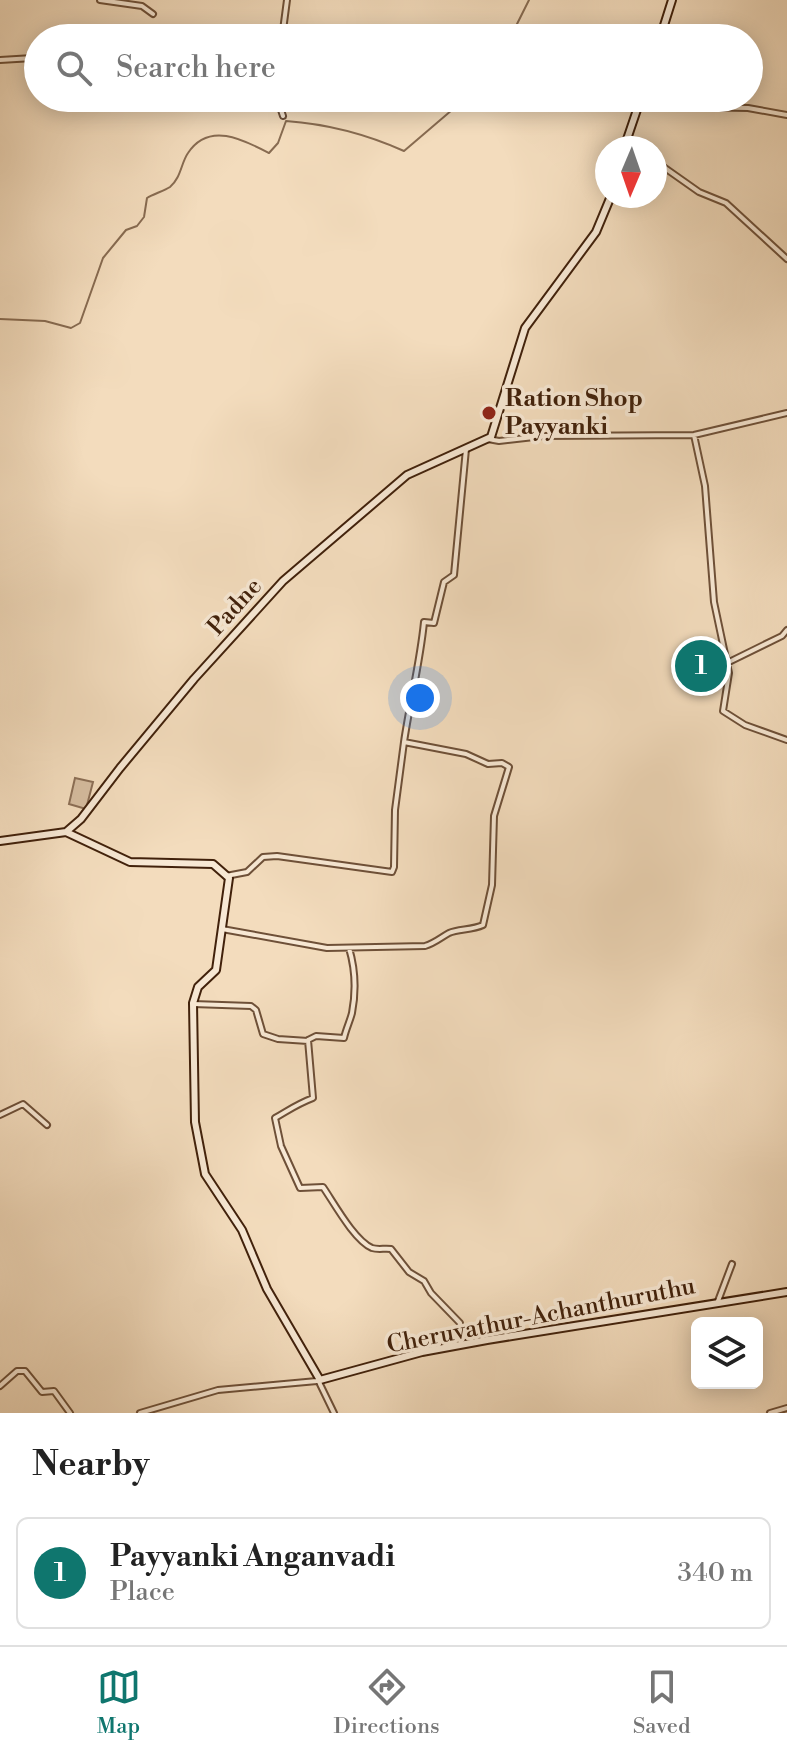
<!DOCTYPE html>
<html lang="en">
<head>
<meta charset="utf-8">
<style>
  body { margin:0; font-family:"Libre Bodoni",serif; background:#f6f6f6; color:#222 }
  .controls { position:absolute; right:24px; bottom:24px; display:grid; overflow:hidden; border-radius:12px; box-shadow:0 4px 20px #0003 }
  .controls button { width:72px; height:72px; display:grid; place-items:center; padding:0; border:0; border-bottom:2px solid #e0e0e0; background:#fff; color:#222; font:40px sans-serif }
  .compass { position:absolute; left:595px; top:136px; width:72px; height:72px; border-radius:50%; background:#fff; box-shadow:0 4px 20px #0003; rotate:182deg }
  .you { position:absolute; left:420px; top:698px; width:28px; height:28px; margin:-20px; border:6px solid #fff; border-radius:50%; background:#1a73e8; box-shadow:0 0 0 12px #1a73e833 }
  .badge { display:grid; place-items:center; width:52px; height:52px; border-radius:50%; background:#0f766e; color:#fff; font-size:26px; font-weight:700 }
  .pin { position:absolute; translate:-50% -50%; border:4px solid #fff; box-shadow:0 2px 8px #0006 }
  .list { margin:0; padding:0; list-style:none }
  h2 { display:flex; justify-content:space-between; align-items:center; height:104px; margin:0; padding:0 32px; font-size:34px }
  h2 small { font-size:26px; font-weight:400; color:#767676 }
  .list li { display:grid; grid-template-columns:52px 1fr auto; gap:24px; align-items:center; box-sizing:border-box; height:112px; margin:0 16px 16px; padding:0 16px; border:2px solid #e0e0e0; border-radius:12px }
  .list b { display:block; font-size:30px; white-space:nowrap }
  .list p { margin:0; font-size:26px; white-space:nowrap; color:#767676 }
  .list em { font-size:26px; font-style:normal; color:#767676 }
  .icon { flex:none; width:44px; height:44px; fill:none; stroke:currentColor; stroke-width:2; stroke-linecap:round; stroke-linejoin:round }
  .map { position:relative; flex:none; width:787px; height:1413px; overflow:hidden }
  .search { position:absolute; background:#fff; box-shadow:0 4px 20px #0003; left:24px; right:24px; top:24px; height:88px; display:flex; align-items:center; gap:20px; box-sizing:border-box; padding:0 28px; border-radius:44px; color:#767676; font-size:30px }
  .sheet { height:232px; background:#fff }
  nav { display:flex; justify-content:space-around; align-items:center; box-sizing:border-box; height:112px; border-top:2px solid #e0e0e0; background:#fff; font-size:22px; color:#767676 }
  nav a { display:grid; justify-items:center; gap:4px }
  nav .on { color:#0f766e }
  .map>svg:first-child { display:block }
  .green { fill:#d5bc9f; stroke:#8b6e55; stroke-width:2 }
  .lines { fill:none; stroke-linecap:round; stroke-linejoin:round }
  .stream { stroke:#876b51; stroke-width:2 }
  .street-casing { stroke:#6e5038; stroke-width:8 }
  .secondary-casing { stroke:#41210b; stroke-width:10 }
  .street { stroke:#f7e8d4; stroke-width:4 }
  .secondary { stroke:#f7e8d4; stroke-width:6 }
  .poi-dot { fill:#8f2418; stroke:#f7e8d4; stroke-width:3 }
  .labels { text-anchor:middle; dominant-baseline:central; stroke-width:7; stroke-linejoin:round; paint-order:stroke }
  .poi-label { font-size:24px; font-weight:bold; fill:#41210b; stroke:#f7e8d4; text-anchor:start }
  .street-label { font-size:24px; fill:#41210b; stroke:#f7e8d4 }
</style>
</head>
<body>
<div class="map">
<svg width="787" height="1413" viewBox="0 0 787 1413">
  <rect width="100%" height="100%" fill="#f3dcbd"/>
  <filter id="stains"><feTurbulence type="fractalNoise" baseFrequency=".0025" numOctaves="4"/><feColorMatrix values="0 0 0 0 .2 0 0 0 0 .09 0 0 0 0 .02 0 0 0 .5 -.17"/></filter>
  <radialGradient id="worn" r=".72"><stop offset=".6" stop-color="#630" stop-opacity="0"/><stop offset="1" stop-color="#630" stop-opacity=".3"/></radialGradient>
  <!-- green -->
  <path class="green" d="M75 778 93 782 86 809 69 804Z"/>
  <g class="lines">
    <!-- stream -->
    <path class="stream" d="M510 38 529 0
      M0 319 45 321 71 328 80 323 103 258 126 230 137 226 144 217 147 198C153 194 164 191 170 187 181 178 181 163 188 153 209 121 244 140 269 153L278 143 286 121C328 124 366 134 404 151L466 98"/>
    <!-- street casing -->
    <g class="street-casing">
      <path id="street" d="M100 0 142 6 153 14
        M282 38 287 0
        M0 60 33 58 38 48
        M277 98 283 116
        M638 106 748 108 787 115
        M655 161 699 192 726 203 787 259
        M694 435 705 486 714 602 729 673 723 711 745 725 787 740
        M488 439 499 441 543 436 694 435 787 413
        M727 663 782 636 787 630
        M226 876 247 872 263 857 277 856 392 872 394 867 395 810 404 742
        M222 929 327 948 425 946C435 943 440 938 449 933 459 929 472 930 483 925L492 885 494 816 509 767 502 763 488 764 466 754 404 742C410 701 420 663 424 622L434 623 444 582 454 575 466 449
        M349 948C355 968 356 992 352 1013 350 1021 346 1029 344 1038L316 1036 308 1040 313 1098C297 1104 289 1110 275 1118L281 1146 300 1188 323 1187C334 1203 354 1240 372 1248 378 1250 385 1248 391 1249L409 1272 424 1281 431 1293 460 1323 461 1345
        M193 1004 251 1006 256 1010 263 1034 278 1039 308 1041
        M0 1115 23 1104 47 1125
        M718 1301 732 1264
        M318 1380 334 1413
        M0 1386 17 1371H25L42 1392 54 1391 70 1413
        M140 1413 218 1390 317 1381
        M770 1413 787 1408"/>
    </g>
    <!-- secondary casing -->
    <g class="secondary-casing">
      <path id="secondary" d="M660 38 672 0
        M624 148 641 98
        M66 832 81 819 120 768 194 679 283 581 407 475 491 437 525 328 596 232 611 196
        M0 841 66 832 130 862 213 864 229 878 216 970 198 987 193 1003 195 1122 205 1174 242 1230 267 1289 320 1380 422 1352 487 1340 787 1292"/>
    </g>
    <!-- street -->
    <use href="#street" class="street"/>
    <!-- secondary -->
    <use href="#secondary" class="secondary"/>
  </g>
  <!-- markers -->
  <circle class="poi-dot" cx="489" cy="413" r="8"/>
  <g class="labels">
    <!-- poi labels -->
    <g class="poi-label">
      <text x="505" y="399">Ration Shop<tspan x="505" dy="28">Payyanki</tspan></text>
    </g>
    <!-- street labels -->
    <g class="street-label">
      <text transform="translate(235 607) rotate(-48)">Padne</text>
      <text transform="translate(541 1316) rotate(-11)">Cheruvathur-Achanthuruthu</text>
    </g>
  </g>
  <rect width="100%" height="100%" filter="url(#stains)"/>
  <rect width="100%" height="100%" fill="url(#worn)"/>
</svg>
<div class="controls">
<button><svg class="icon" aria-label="layers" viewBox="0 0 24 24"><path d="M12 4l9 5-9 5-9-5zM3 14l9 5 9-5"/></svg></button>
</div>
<svg class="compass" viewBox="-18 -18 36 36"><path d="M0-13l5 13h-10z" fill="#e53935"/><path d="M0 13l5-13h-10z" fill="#767676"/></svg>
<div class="you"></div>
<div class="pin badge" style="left:701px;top:666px">1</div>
<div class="search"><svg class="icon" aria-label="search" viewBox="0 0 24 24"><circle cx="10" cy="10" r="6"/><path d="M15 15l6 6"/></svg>Search here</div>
</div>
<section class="sheet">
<h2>Nearby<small></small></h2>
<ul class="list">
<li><span class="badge">1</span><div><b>Payyanki Anganvadi</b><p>Place</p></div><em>340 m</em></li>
</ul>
</section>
<nav>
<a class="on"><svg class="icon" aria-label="map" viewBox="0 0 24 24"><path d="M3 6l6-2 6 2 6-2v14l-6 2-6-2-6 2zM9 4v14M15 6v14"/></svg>Map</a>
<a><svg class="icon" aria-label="directions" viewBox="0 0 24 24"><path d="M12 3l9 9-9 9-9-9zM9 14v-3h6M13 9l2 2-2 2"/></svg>Directions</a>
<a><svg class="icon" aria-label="saved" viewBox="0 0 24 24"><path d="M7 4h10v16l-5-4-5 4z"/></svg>Saved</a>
</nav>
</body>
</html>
